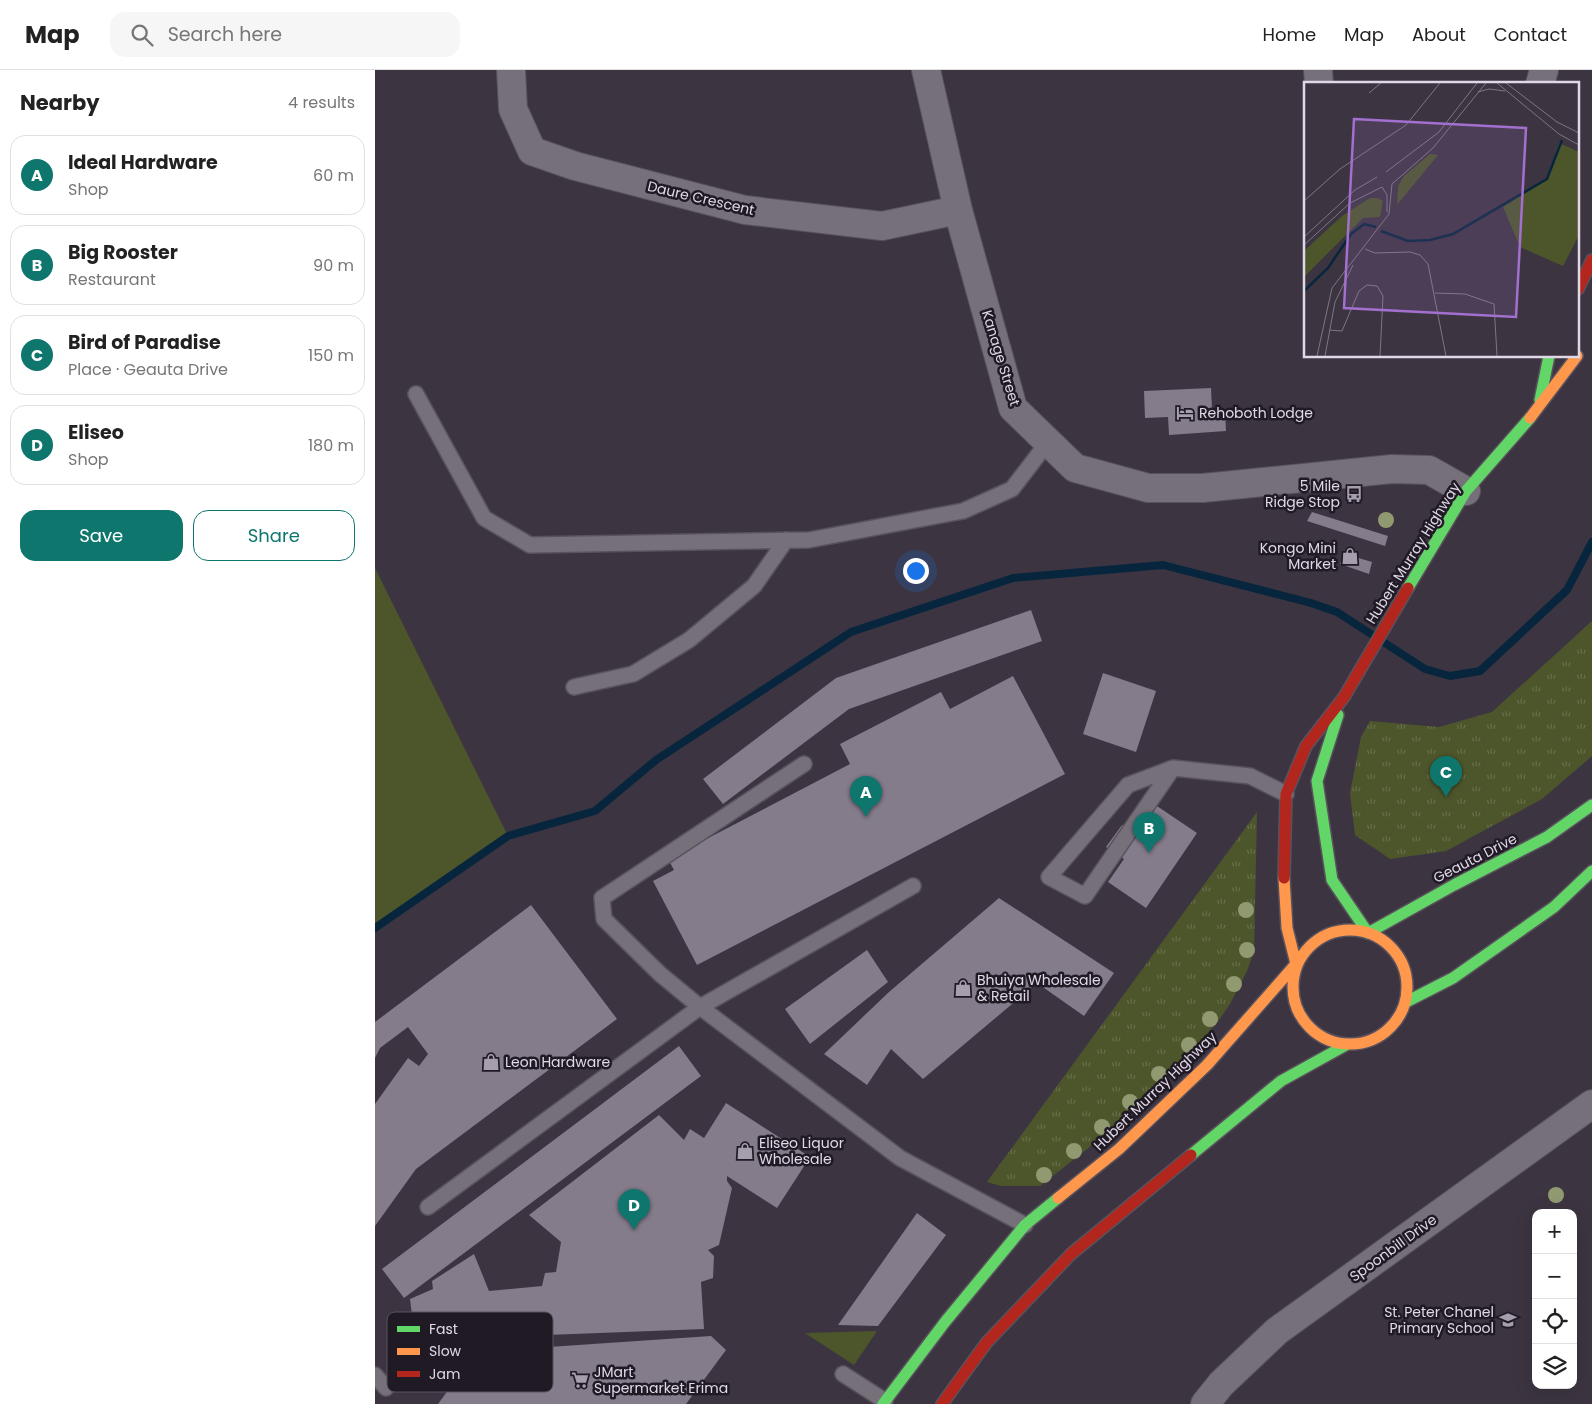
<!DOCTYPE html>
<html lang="en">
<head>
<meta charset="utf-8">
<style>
  body { margin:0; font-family:Poppins,sans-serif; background:#f6f6f6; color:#222 }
  .controls { position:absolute; right:15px; bottom:15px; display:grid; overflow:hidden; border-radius:10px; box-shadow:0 5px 20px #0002 }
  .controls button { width:45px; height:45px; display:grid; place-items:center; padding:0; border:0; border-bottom:1px solid #e0e0e0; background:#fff; color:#222; font:25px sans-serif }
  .you { position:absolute; left:540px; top:500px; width:18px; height:18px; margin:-12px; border:4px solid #fff; border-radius:50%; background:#1a73e8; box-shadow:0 0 0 8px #1a73e833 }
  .badge { display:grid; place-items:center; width:32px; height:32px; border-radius:50%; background:#0f766e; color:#fff; font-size:16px; font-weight:700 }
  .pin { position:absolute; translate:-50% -41px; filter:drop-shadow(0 1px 2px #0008) }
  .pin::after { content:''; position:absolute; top:26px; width:18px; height:15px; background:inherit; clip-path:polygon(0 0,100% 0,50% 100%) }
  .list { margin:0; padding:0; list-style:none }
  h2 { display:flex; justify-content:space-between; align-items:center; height:65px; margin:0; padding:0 20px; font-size:21px }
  h2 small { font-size:16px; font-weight:400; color:#767676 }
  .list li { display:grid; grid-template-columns:32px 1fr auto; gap:15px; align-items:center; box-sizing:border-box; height:80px; margin:0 10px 10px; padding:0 10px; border:1px solid #e0e0e0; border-radius:15px }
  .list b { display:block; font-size:19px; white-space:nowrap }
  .list p { margin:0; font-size:16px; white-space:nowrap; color:#767676 }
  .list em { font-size:16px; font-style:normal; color:#767676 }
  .actions { display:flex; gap:10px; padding:15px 20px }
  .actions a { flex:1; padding:11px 0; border:1px solid #0f766e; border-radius:15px; text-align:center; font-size:18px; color:#0f766e }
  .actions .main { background:#0f766e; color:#fff }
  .icon { flex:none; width:28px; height:28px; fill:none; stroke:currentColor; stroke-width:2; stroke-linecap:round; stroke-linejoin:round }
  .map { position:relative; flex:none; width:1217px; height:1334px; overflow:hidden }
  header { display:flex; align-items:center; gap:30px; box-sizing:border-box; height:70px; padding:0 25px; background:#fff; border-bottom:1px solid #e0e0e0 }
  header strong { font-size:24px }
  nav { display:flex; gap:28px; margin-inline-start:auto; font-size:18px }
  .search { width:350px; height:45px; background:#f6f6f6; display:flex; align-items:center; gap:12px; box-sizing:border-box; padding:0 18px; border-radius:15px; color:#767676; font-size:19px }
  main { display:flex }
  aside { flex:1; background:#fff }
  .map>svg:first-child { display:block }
  .grass { fill:#4d562b }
  .park { fill:url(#park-tufts) }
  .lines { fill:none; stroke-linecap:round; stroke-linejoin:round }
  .stream { stroke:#07263e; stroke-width:8 }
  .building { fill:#847b8b }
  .lane-casing { stroke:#59525d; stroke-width:18 }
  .street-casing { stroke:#59525d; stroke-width:30 }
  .fast-casing { stroke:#59525d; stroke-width:14 }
  .slow-casing { stroke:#59525d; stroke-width:14 }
  .jam-casing { stroke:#59525d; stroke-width:14 }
  .lane { stroke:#76707a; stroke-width:15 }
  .street { stroke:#76707a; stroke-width:28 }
  .fast { stroke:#63d668; stroke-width:11 }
  .slow { stroke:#ff974d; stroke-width:11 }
  .jam { stroke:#b3261e; stroke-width:11 }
  .tree { fill:#919971 }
  .labels { text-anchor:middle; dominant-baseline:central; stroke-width:5; stroke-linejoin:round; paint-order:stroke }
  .street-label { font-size:14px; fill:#e0d7e7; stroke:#201a25 }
  .poi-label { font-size:14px; fill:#e0d7e7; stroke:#201a25; text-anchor:start }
  .inset-river { fill:none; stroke:#07263e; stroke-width:2.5 }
  .inset-road { fill:none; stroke:#7e7683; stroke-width:1 }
  .view { fill:#a370cf; fill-opacity:0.15; stroke:#a370cf; stroke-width:2.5 }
  .inset-edge { fill:none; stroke:#e0d7e7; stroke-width:2.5 }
  .key { fill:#201a25; stroke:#5a535f; stroke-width:1 }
  .key-label { font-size:14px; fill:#e0d7e7 }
</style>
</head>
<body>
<header>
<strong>Map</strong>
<div class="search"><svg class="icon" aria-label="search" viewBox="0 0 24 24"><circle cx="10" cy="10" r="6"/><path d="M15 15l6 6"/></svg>Search here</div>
<nav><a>Home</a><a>Map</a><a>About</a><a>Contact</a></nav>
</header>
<main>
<aside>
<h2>Nearby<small>4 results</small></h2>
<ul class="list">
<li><span class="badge">A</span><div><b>Ideal Hardware</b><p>Shop</p></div><em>60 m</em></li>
<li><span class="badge">B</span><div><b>Big Rooster</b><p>Restaurant</p></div><em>90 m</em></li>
<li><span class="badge">C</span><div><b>Bird of Paradise</b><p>Place · Geauta Drive</p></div><em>150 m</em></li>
<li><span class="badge">D</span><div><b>Eliseo</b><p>Shop</p></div><em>180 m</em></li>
</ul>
<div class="actions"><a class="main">Save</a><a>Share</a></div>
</aside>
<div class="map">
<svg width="1217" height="1334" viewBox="0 0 1217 1334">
  <defs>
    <pattern id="park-tufts" width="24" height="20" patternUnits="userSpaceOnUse" patternTransform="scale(1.25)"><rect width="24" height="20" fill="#4d562b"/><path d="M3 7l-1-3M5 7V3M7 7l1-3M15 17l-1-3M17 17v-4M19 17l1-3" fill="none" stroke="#666e4a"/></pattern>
  </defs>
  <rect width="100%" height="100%" fill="#3c3541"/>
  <!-- grass -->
  <path class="grass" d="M0 498 133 766 0 858Z
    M502 1261 479 1295 430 1263Z"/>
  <!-- park -->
  <path class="park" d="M1217 551V686L1167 729 1071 781 1015 789 980 765 975 723 986 667 995 651 1064 657 1117 642Z
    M882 742 879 881 872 901 855 934 844 950 811 988 764 1033 711 1080 665 1116H626L612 1112Z"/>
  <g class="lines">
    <!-- stream -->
    <path class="stream" d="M0 858 133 766 220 741 281 690 476 562 638 508 788 495 936 533 962 542 1050 599 1075 606 1105 601 1192 520 1217 472"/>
  </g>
  <!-- building -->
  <path class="building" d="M836 318 837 339H850L851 361 794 365 793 347 770 348 769 321Z
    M937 442 1013 466 1010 476 932 451Z
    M970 484 997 492 994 504 965 494Z
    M656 540 667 571 474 639 348 734 328 709 461 608Z
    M728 603 781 621 761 682 708 664Z
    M638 606 690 704 322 895 278 811 299 800 293 789 475 694 465 674 566 622 575 639Z
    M779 734 822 763 771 838 733 812 749 789 731 777 747 755 759 763Z
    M624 828 739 903 709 946 662 913 548 1009 516 979 492 1015 449 984 514 922Z
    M156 835 242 949 41 1099 0 1156V1034L33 988 44 996 53 984 33 957 5 978 0 988V952Z
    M492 880 513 912 435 974 410 939Z
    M304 976 326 1006 29 1228 7 1199Z
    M351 1033 435 1087 402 1138 352 1106V1111L357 1118 344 1175 333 1180 339 1186 338 1208 326 1212 329 1259 40 1270 35 1229 58 1219 57 1211 99 1184 114 1221 167 1216 170 1203 181 1202 186 1172 154 1145 284 1045 309 1070 315 1059 329 1068Z
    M542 1143 571 1165 503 1256 463 1255Z
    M336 1266 351 1280 311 1334H63L101 1282Z"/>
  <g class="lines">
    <!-- lane casing -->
    <g class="lane-casing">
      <path id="lane" d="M41 324 109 448 155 475 434 470 588 441 637 419 673 372
        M199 617 258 604 314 570 379 516 411 470
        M429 694 227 828 229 849 285 904 325 937 525 1088 650 1155
        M798 698 710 826 674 807 753 715 798 698 875 706 911 724
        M53 1137 325 937 538 816
        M468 1304 510 1331
        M0 1305 11 1318"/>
    </g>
    <!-- street casing -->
    <g class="street-casing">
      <path id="street" d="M136 0 138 39 157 81 200 96 370 140 507 156 583 140
        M551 0 583 140 638 338 700 398 773 418H828L1017 399 1054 400 1091 421
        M943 0 944 14
        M1165 14 1169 0
        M830 1334 846 1314 902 1261 1217 1034"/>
    </g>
    <!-- fast casing -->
    <g class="fast-casing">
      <path id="fast" d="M1165 330 1174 286
        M1033 518 1091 421 1155 348
        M963 645 942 711 957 810 993 863
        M993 863 1079 815 1172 767 1217 735
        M1031 932 1078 908 1179 837 1217 801
        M816 1085 906 1011 971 975
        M508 1334 570 1252 650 1155 683 1128"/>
    </g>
    <!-- slow casing -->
    <g class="slow-casing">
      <path id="slow" d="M1155 348 1202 286
        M918 917a57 57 0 1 1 114 0a57 57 0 1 1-114 0Z
        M683 1128 744 1079 832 995 921 894 912 858 909 808"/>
    </g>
    <!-- jam casing -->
    <g class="jam-casing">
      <path id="jam" d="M1203 219 1217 190
        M909 808 911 724 931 676 969 627 1033 518
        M567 1334 612 1272 696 1184 816 1085"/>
    </g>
    <!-- lane -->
    <use href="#lane" class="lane"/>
    <!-- street -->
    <use href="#street" class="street"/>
    <!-- fast -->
    <use href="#fast" class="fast"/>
    <!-- slow -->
    <use href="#slow" class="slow"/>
    <!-- jam -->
    <use href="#jam" class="jam"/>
  </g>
  <!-- trees -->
  <g class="tree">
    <circle cx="1011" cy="450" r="8"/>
    <circle cx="871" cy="840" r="8"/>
    <circle cx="872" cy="880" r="8"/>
    <circle cx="859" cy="914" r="8"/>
    <circle cx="835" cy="949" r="8"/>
    <circle cx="814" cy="975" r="8"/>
    <circle cx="784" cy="1004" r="8"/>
    <circle cx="755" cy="1032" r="8"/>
    <circle cx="727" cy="1057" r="8"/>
    <circle cx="699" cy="1081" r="8"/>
    <circle cx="669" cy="1105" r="8"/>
    <circle cx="1181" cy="1125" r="8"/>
  </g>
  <!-- icons -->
  <defs>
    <g id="hotel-bare" transform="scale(1.35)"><path d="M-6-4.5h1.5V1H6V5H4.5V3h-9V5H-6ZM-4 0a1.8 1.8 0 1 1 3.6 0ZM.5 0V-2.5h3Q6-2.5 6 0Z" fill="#a79ead" stroke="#201a25" stroke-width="2.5" paint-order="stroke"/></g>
    <g id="bus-bare" transform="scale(1.35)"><path d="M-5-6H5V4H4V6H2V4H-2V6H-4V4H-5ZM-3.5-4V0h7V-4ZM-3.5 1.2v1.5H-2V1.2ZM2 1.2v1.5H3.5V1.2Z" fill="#a79ead" stroke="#201a25" stroke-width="2.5" paint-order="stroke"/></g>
    <g id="shop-bare" transform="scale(1.35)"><path d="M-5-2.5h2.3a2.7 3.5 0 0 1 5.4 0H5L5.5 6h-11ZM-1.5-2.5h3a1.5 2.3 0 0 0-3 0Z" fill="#a79ead" stroke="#201a25" stroke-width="2.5" paint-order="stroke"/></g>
    <g id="school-bare" transform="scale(1.35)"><path d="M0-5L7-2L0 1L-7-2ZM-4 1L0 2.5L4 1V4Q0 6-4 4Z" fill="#a79ead" stroke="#201a25" stroke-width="2.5" paint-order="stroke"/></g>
    <g id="supermarket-bare" transform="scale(1.35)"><path d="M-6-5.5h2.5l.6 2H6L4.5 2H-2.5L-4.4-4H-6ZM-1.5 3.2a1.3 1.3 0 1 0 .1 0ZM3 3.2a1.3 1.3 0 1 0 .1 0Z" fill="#a79ead" stroke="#201a25" stroke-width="2.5" paint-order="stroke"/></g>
  </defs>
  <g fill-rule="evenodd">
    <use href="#hotel-bare" x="810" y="343"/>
    <use href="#bus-bare" x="979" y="424"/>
    <use href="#shop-bare" x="975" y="486"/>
    <use href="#shop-bare" x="588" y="918"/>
    <use href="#shop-bare" x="116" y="992"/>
    <use href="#shop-bare" x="370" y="1081"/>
    <use href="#school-bare" x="1133" y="1250"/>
    <use href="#supermarket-bare" x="205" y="1310"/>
  </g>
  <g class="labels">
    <!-- street labels -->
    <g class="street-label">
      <text transform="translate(326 128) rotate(13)">Daure Crescent</text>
      <text transform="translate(626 288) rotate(73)">Kanage Street</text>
      <text transform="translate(1038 483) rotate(-58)">Hubert Murray Highway</text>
      <text transform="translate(1100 788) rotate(-27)">Geauta Drive</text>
      <text transform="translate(780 1021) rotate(-44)">Hubert Murray Highway</text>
      <text transform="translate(1018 1178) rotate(-36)">Spoonbill Drive</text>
    </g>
    <!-- poi labels -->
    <g class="poi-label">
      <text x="824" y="343">Rehoboth Lodge</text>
      <text x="965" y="416" text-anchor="end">5 Mile<tspan x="965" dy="16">Ridge Stop</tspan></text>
      <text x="961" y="478" text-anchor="end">Kongo Mini<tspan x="961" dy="16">Market</tspan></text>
      <text x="602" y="910">Bhuiya Wholesale<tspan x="602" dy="16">&amp; Retail</tspan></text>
      <text x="130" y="992">Leon Hardware</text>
      <text x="384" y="1073">Eliseo Liquor<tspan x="384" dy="16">Wholesale</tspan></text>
      <text x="1119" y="1242" text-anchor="end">St. Peter Chanel<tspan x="1119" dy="16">Primary School</tspan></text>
      <text x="219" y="1302">JMart<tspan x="219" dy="16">Supermarket Erima</tspan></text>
    </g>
  </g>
  <!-- overview -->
  <g transform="translate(929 12)">
    <rect width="275" height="275" fill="#3c3541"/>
    <path d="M255 61 275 70V153L259 184 216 165 199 125 243 97Z" fill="#4d562b"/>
    <path d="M126 72 134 73 93 123 94 104 100 94ZM66 116H74L79 119 76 135 59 136 0 195V169L38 134Z" fill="#4d562b"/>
    <path class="inset-river" d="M77 149 104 159 126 158 149 152 243 97 258 58M0 209 24 186 47 152 60 142 72 145"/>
    <path class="inset-road" d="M193 1 255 52 275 63M202 1 253 40 275 51M174 10 185 7 201 9M65 11 77 1M82 90 135 50 173 1M78 105 83 113V130M0 119 36 87 102 43 136 1M0 155 51 108 73 95M0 163 46 121 78 105M61 167 71 171 106 170 116 173 124 182 142 274M131 211 161 212 190 222 193 274M25 248 38 249 55 209 63 203 73 204 79 214 76 274M13 274 28 206 85 132 88 102 129 66 182 1M21 274 31 220 49 183"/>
    <path class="view" d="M50 37 222 46 212 235 40 226Z"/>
    <rect width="275" height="275" class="inset-edge"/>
  </g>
  <!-- legend -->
  <rect x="12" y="1242" width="166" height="80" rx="8" class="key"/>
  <rect x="22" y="1256" width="23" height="6" fill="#63d668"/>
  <rect x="22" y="1278" width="23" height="7" fill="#ff974d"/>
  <rect x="22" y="1301" width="23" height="6" fill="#b3261e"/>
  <g class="key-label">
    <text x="54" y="1264">Fast</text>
    <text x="54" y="1286">Slow</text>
    <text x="54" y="1309">Jam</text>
  </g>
</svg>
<div class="controls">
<button>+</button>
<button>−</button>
<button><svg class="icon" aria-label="locate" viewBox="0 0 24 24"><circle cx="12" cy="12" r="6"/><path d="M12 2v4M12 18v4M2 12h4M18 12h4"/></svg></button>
<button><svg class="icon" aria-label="layers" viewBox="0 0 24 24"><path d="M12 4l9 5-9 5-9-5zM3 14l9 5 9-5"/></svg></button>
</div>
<div class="you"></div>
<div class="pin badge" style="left:491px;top:747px">A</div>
<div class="pin badge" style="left:774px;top:783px">B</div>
<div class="pin badge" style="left:1071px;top:727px">C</div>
<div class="pin badge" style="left:259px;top:1160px">D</div>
</div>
</main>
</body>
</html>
